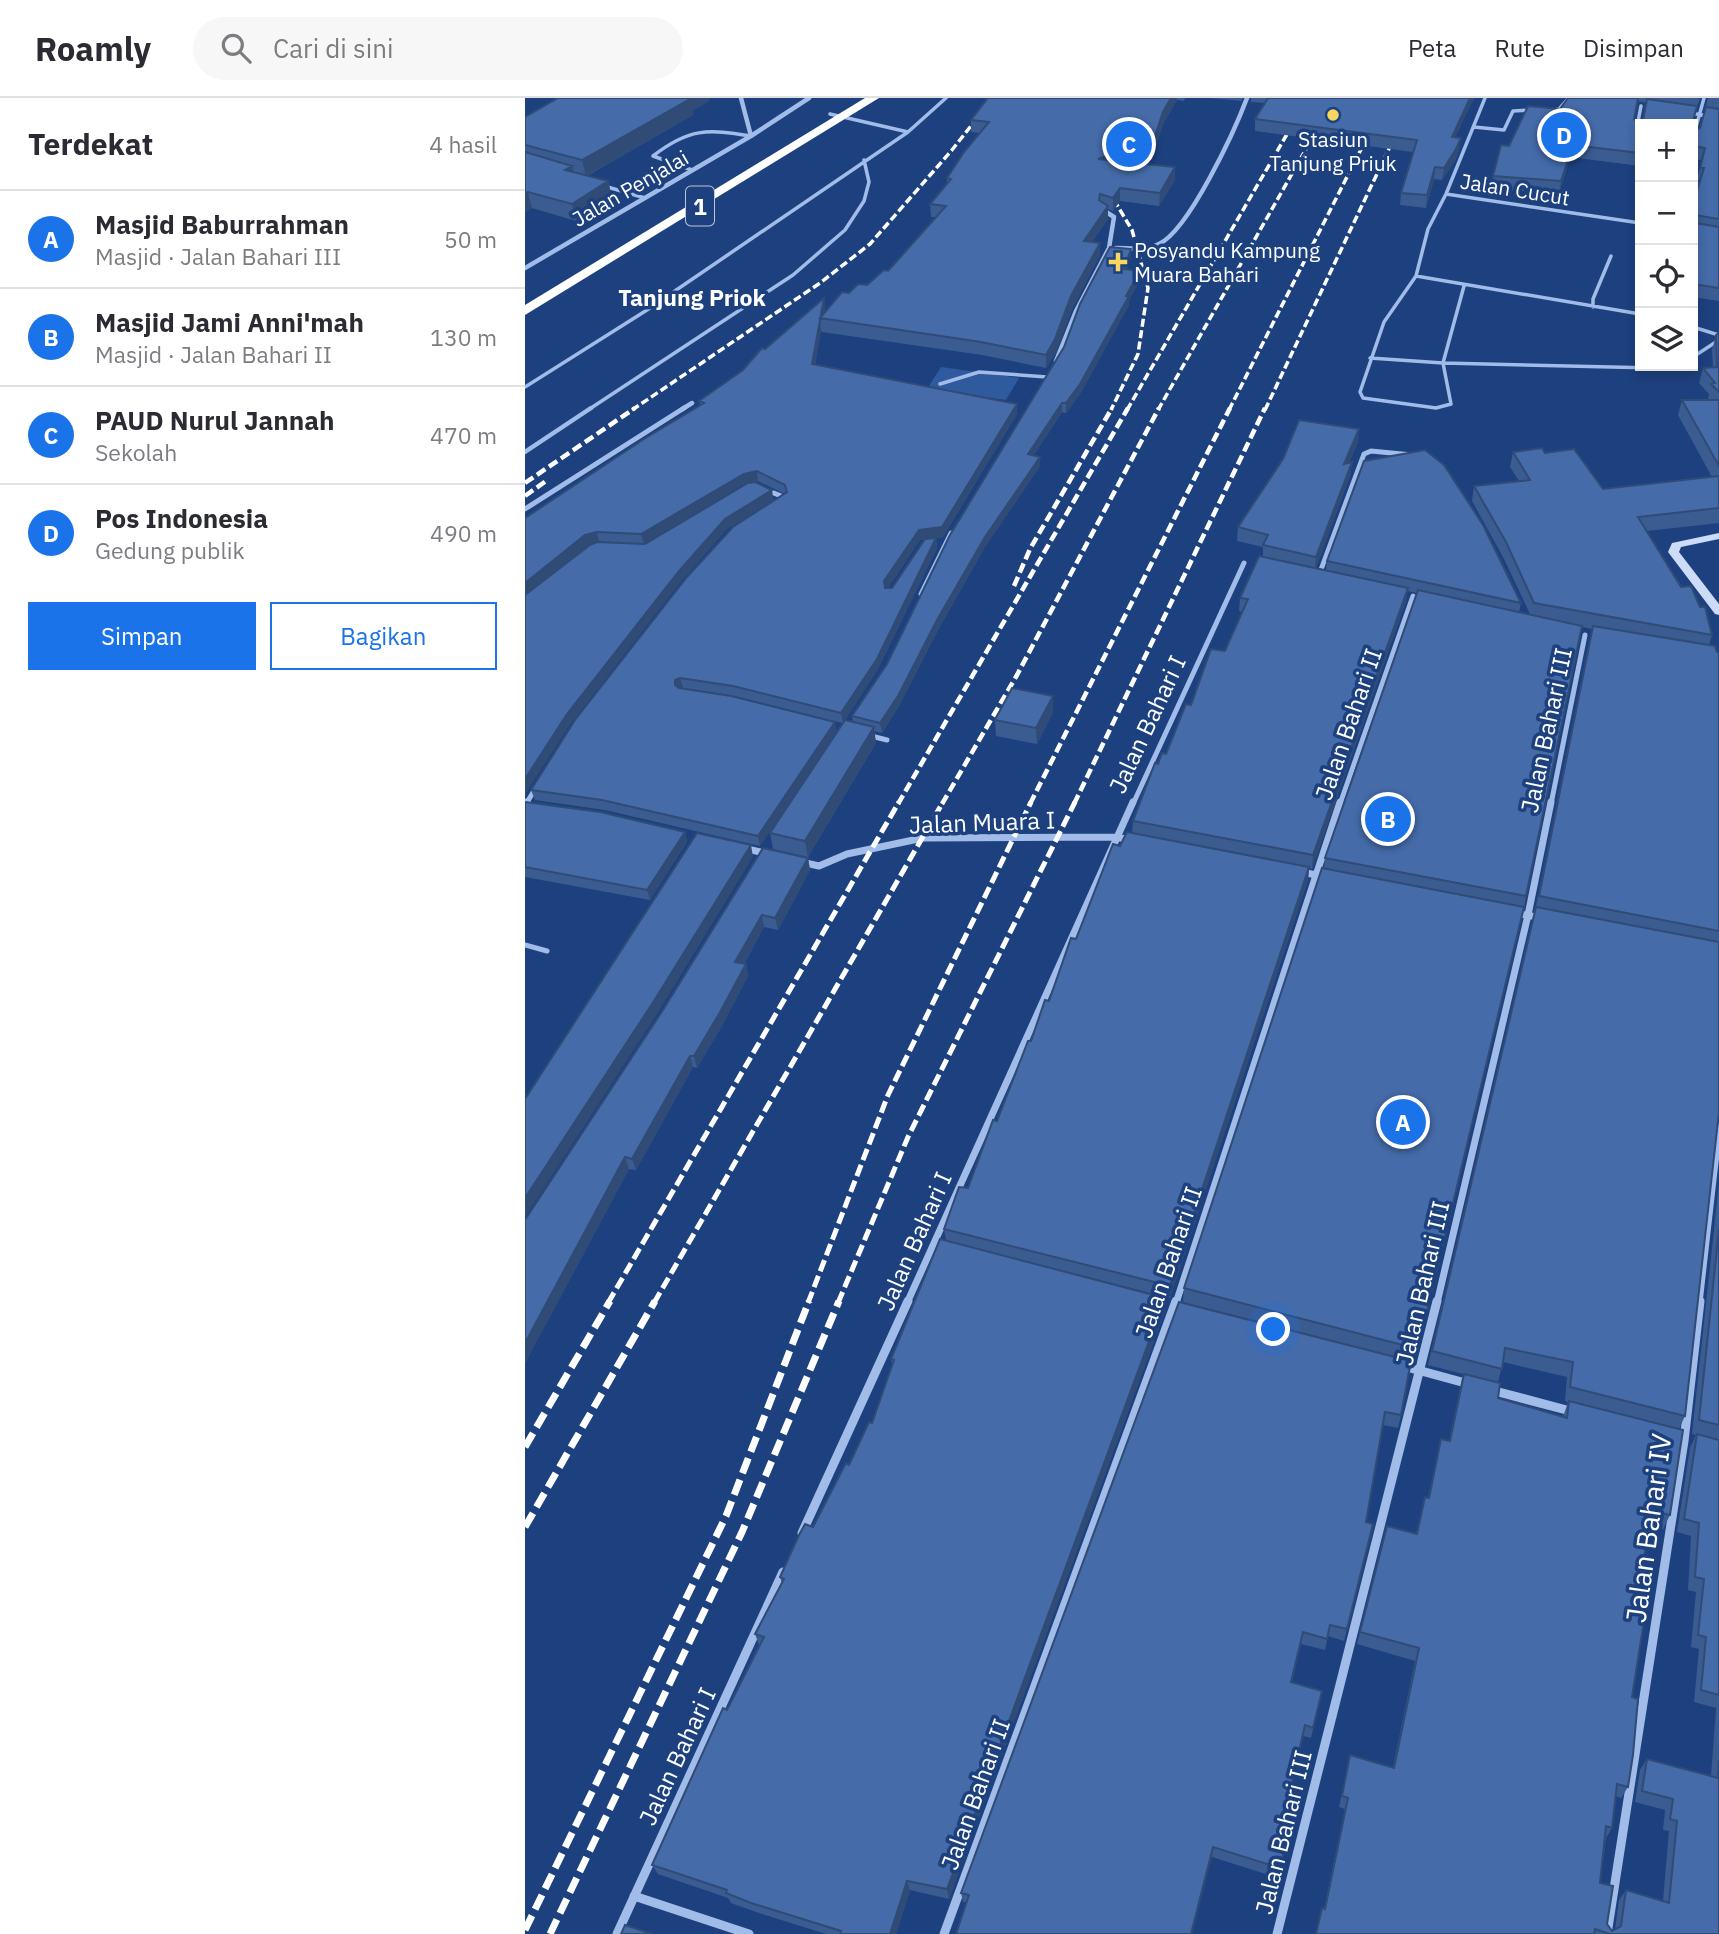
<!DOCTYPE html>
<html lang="id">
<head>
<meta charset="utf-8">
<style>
  body { margin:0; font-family:"IBM Plex Sans",sans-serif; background:#f7f7f7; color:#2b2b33 }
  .controls { position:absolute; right:21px; top:21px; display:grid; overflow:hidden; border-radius:0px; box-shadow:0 4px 10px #0003 }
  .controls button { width:63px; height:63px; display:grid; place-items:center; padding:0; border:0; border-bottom:2px solid #e1e1e2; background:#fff; color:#2b2b33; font:35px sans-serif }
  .you { position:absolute; left:749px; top:1232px; width:24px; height:24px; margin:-18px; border:5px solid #fff; border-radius:50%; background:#1a73e8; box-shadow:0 0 0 10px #1a73e833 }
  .badge { display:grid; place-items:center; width:46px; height:46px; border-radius:50%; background:#1a73e8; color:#fff; font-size:23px; font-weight:700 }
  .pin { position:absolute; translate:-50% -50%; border:4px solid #fff; box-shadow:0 2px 7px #0006 }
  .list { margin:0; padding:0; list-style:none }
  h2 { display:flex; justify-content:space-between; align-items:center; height:91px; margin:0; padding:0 28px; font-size:30px }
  h2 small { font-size:23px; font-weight:400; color:#7c7c81 }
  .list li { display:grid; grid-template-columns:46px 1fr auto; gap:21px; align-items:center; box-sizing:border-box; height:98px; padding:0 28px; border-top:2px solid #e1e1e2 }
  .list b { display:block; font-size:26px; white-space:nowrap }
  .list p { margin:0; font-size:23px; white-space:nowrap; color:#7c7c81 }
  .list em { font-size:23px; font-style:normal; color:#7c7c81 }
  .actions { display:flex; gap:14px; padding:21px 28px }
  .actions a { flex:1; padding:16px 0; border:2px solid #1a73e8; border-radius:0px; text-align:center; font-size:24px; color:#1a73e8 }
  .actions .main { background:#1a73e8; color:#fff }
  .icon { flex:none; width:38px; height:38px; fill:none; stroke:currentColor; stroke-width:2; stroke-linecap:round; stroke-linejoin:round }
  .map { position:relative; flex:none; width:1194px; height:1836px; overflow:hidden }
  header { display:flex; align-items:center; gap:42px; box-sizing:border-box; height:98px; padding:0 35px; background:#fff; border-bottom:2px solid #e1e1e2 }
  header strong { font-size:33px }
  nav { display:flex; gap:38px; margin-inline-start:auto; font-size:24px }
  .search { width:490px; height:63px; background:#f7f7f7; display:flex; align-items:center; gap:18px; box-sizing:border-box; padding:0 24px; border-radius:38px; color:#7c7c81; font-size:26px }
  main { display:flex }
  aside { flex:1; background:#fff }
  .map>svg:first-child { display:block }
  .green { fill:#305a9e }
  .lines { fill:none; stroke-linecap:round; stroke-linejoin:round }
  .lane-far2 { stroke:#a1bce8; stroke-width:3.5 }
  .lane-far1 { stroke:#a1bce8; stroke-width:4.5 }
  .lane { stroke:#a1bce8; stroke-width:5 }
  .street-far3 { stroke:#a1bce8; stroke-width:4.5 }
  .street-far2 { stroke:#a1bce8; stroke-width:5 }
  .street-far1 { stroke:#a1bce8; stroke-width:7 }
  .street { stroke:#a1bce8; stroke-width:9 }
  .secondary { fill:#ccdbf7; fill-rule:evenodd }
  .highway { fill:#fff; fill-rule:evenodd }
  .rail-far3 { stroke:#fff; stroke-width:3.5; stroke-dasharray:8 3.5; stroke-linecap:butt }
  .rail-far2 { stroke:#fff; stroke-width:4.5; stroke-dasharray:10 4.5; stroke-linecap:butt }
  .rail-far1 { stroke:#fff; stroke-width:5; stroke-dasharray:12 5; stroke-linecap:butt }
  .rail { stroke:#fff; stroke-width:7; stroke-dasharray:16 7; stroke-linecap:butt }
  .wall { fill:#3b5c91; fill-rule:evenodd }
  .shaded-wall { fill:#304b76 }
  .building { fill:#456ba9; stroke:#304b76; stroke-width:2 }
  .poi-dot { fill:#f8d65f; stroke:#1d417f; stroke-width:2.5 }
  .labels { text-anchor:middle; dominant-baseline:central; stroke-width:7; stroke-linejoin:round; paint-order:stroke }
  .far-poi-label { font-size:21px; fill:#fff; stroke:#1d417f }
  .far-street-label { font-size:21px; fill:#fff; stroke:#1d417f }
  .shield { fill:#1d417f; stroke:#bbc6d9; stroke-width:2 }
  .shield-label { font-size:23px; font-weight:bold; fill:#fff }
  .far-quarter-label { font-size:23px; font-weight:bold; fill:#fff; stroke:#1d417f }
  .street-label { font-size:24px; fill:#fff; stroke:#1d417f }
  .near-street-label { font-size:28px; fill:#fff; stroke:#1d417f }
</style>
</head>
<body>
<header>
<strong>Roamly</strong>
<div class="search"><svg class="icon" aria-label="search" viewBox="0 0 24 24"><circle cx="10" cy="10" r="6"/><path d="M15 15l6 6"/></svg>Cari di sini</div>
<nav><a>Peta</a><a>Rute</a><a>Disimpan</a></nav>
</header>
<main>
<aside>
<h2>Terdekat<small>4 hasil</small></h2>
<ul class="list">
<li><span class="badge">A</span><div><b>Masjid Baburrahman</b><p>Masjid · Jalan Bahari III</p></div><em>50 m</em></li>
<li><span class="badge">B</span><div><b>Masjid Jami Anni'mah</b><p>Masjid · Jalan Bahari II</p></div><em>130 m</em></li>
<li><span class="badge">C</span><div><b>PAUD Nurul Jannah</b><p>Sekolah</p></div><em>470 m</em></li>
<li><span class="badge">D</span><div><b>Pos Indonesia</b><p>Gedung publik</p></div><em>490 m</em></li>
</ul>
<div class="actions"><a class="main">Simpan</a><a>Bagikan</a></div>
</aside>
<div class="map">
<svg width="1194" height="1836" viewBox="0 0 1194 1836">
  <rect width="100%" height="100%" fill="#1d417f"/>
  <!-- green -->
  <path class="green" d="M416 269 494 280 481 302 402 291Z"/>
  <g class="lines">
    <!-- lane-far2 -->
    <path class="lane-far2" d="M1028 12 1034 11 1044 0
      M1163 15 1194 19
      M305 16 383 34
      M949 29 979 32 988 13 1007 12
      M1112 29 1116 8
      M1168 40 1179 0
      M167 72 128 58C164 30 182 31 226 38
      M79 88 120 100
      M921 96 1115 125
      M891 178 1115 216
      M939 188 918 265 926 306 911 310 838 300 835 294 859 224 891 178 903 131 921 96 960 0
      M1068 209V201L1086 158
      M1168 229 1194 237
      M1168 259 1194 242
      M845 260 918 265 1129 270 1142 268
      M415 286 454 274 522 279
      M0 289 122 212 383 34 421 0
      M63 312 268 177 320 132 339 103 344 84 339 62"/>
    <!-- lane-far1 -->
    <path class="lane-far1" d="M0 354 66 310"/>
    <!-- lane -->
    <path class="lane" d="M0 847 22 853"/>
    <!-- street-far3 -->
    <path class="street-far3" d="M226 38 284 0
      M591 150C605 150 621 153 634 146 664 132 710 32 722 0
      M0 170 226 38 216 0
      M531 263 551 213 584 150 589 119 578 112
      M156 312 167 305"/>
    <!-- street-far2 -->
    <path class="street-far2" d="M239 391 256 398 257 404
      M0 411 159 310
      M794 477 839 356 846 353 887 357
      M396 496 426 435
      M342 637 362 642
      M1 706 12 688
      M608 706 719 465
      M815 706 888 498
      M1026 706 1060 537"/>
    <!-- street-far1 -->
    <path class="street-far1" d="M2 704 0 707 4 708
      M218 750 244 756
      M276 764 294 768 322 756 398 740 590 739 606 742
      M776 774 802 779
      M989 815 1018 820
      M382 1205 608 704
      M651 1205 815 704
      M912 1205 1003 817 1026 704
      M1174 1205 1194 1029"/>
    <!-- street -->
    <path class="street" d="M878 1268 944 1286
      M966 1292 1049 1314
      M277 1435 383 1203
      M109 1798 224 1836
      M92 1836 258 1474
      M419 1836 651 1203
      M752 1836 912 1203
      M1082 1836 1159 1343 1175 1203"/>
    <!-- secondary -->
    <path class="secondary" d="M1194 435V441L1156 449 1154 454 1194 506V517L1190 516 1143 454 1147 445Z"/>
    <!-- highway -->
    <path class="highway" d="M340 0H354L0 217V207Z"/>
    <!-- rail-far3 -->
    <path class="rail-far3" d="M583 92 607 132 623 190 613 256 586 312
      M107 312 295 185 345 146 427 52 468 0
      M602 312 783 0
      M633 312 810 0
      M704 312 862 0
      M740 312 888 0"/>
    <!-- rail-far2 -->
    <path class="rail-far2" d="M0 385 110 310
      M0 398 21 383
      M489 488 505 451 587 310
      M373 706 603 310
      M417 706 492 577 634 310
      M505 706 705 310
      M549 706 740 310"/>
    <!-- rail-far1 -->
    <path class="rail-far1" d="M83 1205 374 704
      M129 1205 418 704
      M283 1205 363 997 506 704
      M313 1205 383 1039 550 704"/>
    <!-- rail -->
    <path class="rail" d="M0 1349 85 1203
      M0 1429 130 1203
      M0 1832 201 1418 284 1203
      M25 1836 217 1434 314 1203"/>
  </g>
  <!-- wall -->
  <path class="wall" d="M33 0H184V3L167 13 168 17 62 78 83 83 87 100 51 123 7 110 0 114V19Z
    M463 0H660L659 3 652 2 638 26 629 54 600 64 650 69V82L634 108 595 103 588 113 583 111V121L567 144 575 145V157L547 211 531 254 521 270 457 257 297 234 296 232 290 267 492 306V316L418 439 403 441 411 440 412 450 353 571 320 622 328 624 327 618 362 566 425 437 539 249 555 206 585 149 606 151V160L602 171 615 173V182L604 202V207L555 296 541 315 537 314 509 357 515 359V368L460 449 413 532 374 608 357 635 349 633 351 645 283 759 248 751 245 735 306 642 235 748 80 712 10 702 6 692 50 622 162 479 208 429 260 396 233 383 230 384 247 392 248 402 202 431 156 483 45 626 0 696V420L119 341 175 307 174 303 218 272 237 250 240 251 299 200 300 210 299 215 317 194 324 195 333 186 342 187 359 172 363 173 411 119H406L405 106 422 85V80L439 54 455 35 446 34V22ZM229 384 223 385 120 446 72 444 119 446 220 385ZM400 441 367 490H363L395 442ZM72 444 65 447 13 487 63 447ZM158 590 210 598 317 625 311 634 310 624 206 598 156 591Z
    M685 0H718L716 3Z
    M726 0H949L930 39 934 52 930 63 917 82 909 81 901 110 875 107 876 95 888 54 730 33V21L740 5 726 4Z
    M1043 0H1175L1171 11 1115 26V68L1045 59 1034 95 966 91 968 78 984 48 1035 11ZM1113 3 1121 5 1118 22 1113 25 1109 21Z
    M1183 0H1194V203L1168 199V105L1175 82H1172L1177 62 1168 61V29L1170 32 1175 30Z
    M1194 235V425L1122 433 1187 537 1184 547 1192 554 1194 555V1023L1193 1024 1160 1318 1154 1331 1145 1417 1138 1431 1122 1426 1107 1599 1103 1689 1096 1700 1091 1698 1087 1730 1081 1740 1075 1785 1082 1826 1087 1833 1090 1832 1094 1802 1101 1792 1138 1803 1144 1733 1138 1732 1140 1712 1110 1704 1115 1672 1122 1661 1186 1678 1191 1610 1169 1604 1174 1551 1166 1549 1171 1494 1163 1492 1166 1438 1152 1434 1165 1350 1171 1337 1167 1336 1194 1085V1836H791L797 1810 799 1811 820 1711 814 1709 825 1657 868 1669 890 1563 832 1546 862 1428 891 1436 900 1399 903 1400 916 1341 924 1343 938 1276 903 1267 1010 813 1067 531 1057 529 999 809 889 1264 658 1204 659 1190 799 771 800 760 892 495 882 493 881 503 787 771 784 770 783 782 645 1200 551 1176 640 1213 424 1801 385 1792 371 1836H301L231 1814 206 1805 203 1800 133 1776 127 1767 234 1547 230 1536 257 1485 255 1479 288 1429 324 1367 347 1325 367 1268 366 1261 421 1143 419 1131 443 1090 551 841 595 748 607 735 608 723 633 666 641 656 666 607 700 553 718 514 714 513 715 500 738 458V449L712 443 713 429 833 344 824 365 827 364 825 378 791 470 801 472 802 463 996 505 994 514 1005 516 978 459 947 403 949 388 994 383 985 369 988 354 1020 355 1078 391 1187 379 1153 317 1157 302H1184L1183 301 1184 296 1174 285 1178 270 1188 269 1187 252 1191 237ZM978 1264 1042 1279 1040 1303 1043 1304 1038 1319 973 1300V1284Z
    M528 614 512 646 471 638 470 622Z
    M0 704 160 734 162 744 125 802 0 779Z
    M283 760 285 772 253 832 239 829 219 866H221L223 878 197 928 172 970 168 969 111 1072 104 1071 0 1265V1122L138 912Z
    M654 1204 876 1317 873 1330 858 1327 841 1424 848 1426 819 1543 803 1538 800 1552 776 1546 767 1584 797 1593 786 1640 778 1638 761 1711 768 1713 753 1780 687 1759 442 1804H438L436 1795Z"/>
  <!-- shaded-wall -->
  <path class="shaded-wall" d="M160 0H184V3L167 13 168 17 61 78 57 62Z
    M646 0H652V2L638 26 629 54 573 73V61L638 14Z
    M945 0H949L930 40 927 39Z
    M936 40 934 52 930 63 917 82 919 70Z
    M1048 47 1045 59 1034 95 1036 83Z
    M47 68 51 84 40 72Z
    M650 69V82L634 108 635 95Z
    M910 69 909 81 901 110 902 97Z
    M83 83 87 100 51 123 47 106Z
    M595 90V103L588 113V100Z
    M3 94 7 110 0 114V95Z
    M583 108V121L559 156V143Z
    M575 145V157L547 211 531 254 521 270V257L546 198Z
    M606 151V160L599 180V171Z
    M615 173V182L604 202V207L555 296 541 315V305Z
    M299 200 300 210 298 221H295Z
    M295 222 296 232 289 276 287 266Z
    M537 305V314L503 366V356Z
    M492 306V316L418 439 395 442 361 493 359 483 394 432Z
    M834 331 833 344 818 379 819 366Z
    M515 359V368L460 449 413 532 374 608 357 635 355 625 412 522 460 439Z
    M827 364 825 378 790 473 791 459Z
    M232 373 233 383 220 385 119 446 116 436 219 376Z
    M247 392 248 402 202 431 156 483 45 626 0 696V681L42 616 154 473 200 421Z
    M72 434 74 444 63 447 0 498V485L60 437Z
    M411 440 412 450 353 571 318 625 316 615Z
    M883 490 881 503 787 771 788 757Z
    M155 580 158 590 153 592 150 587V582Z
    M528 598V614L512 646 511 630Z
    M310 624 311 635 235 748 233 738Z
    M349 629 351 645 283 759 280 743Z
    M160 734 162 744 125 802 122 792Z
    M226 747 228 759 131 918 0 1119V1100Z
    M283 760 285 772 253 832 250 820Z
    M784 769 783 782 645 1200V1188Z
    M237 817 239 829 213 876 210 864Z
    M221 866 223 878 197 928 172 970 169 958Z
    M165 958 168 969 111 1072 107 1061Z
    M100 1059 104 1071 0 1265V1245Z
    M640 1200V1213L424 1801 422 1791Z
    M688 1749 687 1759 667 1836H666Z
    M382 1783 385 1792 371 1836H365Z"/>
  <!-- building -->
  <path class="building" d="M33 0H162L165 1 57 62 0 47V19Z
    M463 0H646L638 14 629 41 573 61 650 69 635 95 595 90 588 100 575 96 574 102 583 108 559 143 575 145 546 198 530 241 521 257 456 244 295 220 317 194 324 195 333 186 342 187 359 172 363 173 421 108 405 106 426 81 422 80 439 54 464 24 446 22Z
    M743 0H945L927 39 936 40 931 51 919 70 910 69 902 97 876 95 892 42 730 21Z
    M1043 0H1113L1109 21 1113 25 1118 22 1122 1 1172 8 1167 26H1115V55L1048 47 1036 83 968 78 976 47 984 48 1003 8 1035 11Z
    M1181 9 1194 11V121L1170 117 1168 120V105L1179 70H1175L1180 50 1168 48V29L1170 32 1175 30Z
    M0 54 47 68 40 72 83 83 47 106 3 94 0 95Z
    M1168 123 1170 125 1194 129V190L1168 186Z
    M585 149 606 151 599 171 615 173 601 198H604L555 286 541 305H537L503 356 515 359 460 439 412 522 373 598 355 625 327 618 362 566 425 437 539 249 555 206Z
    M299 200 287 266 492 306 417 429 394 432 359 483 360 490H367L400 441 411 440 352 561 316 615 208 588 155 580 150 582V587L154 590 206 598 310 624 233 738 77 702 6 692 50 622 162 479 208 429 262 394 260 387 232 373 219 376 116 436 72 434 60 437 0 485V420L119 341 179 305 174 303 218 272 237 250 240 251Z
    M1194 235V294L1186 286 1190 285 1178 270 1192 269 1191 237Z
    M1157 302H1194V368Z
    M774 322 834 331 819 366 827 364 791 459 738 447 743 437 713 429 758 361Z
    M1017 350 1020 355 1049 351 1078 391 1194 378V410L1113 419 1156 489 1166 488 1175 509H1180L1187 537 1009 505 981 444 949 388 1005 382 988 354Z
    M900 352 919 367 958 427 996 505 802 463 839 363Z
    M230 384 247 392 200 421 154 473 42 616 0 681V497L65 447 72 444 120 446 223 385Z
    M734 458 883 490 788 757 608 723 630 665 633 666 637 655 641 656 661 606 666 607 686 551 700 553 723 501 715 500Z
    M893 492 1057 528 1001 798 800 760Z
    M1068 528 1190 548 1192 554 1194 555V833L1014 798Z
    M487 590 528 598 511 630 470 622Z
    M320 622 349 629 280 743 245 735Z
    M0 704 75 714 160 734 122 792 0 769Z
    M602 734 784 769 645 1188 419 1131 434 1089 443 1090 468 1022 472 1023 503 943H506L520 902 524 903 546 840 551 841 588 746 595 748Z
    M172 735 226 747 127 906 0 1100V1001Z
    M238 750 283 760 250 820 237 817 210 864 221 866 194 916 169 958H165L107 1061 100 1059 0 1245V1122L138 912Z
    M797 770 999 809 893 1251 659 1190Z
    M1011 809 1194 844V1014L1160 1318 1045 1289 1048 1264 980 1250 977 1271 907 1253Z
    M1194 1131V1327L1174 1322Z
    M415 1141 640 1200 422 1791 382 1783 365 1836H315L316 1833 226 1805 201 1795 202 1792 127 1767 198 1610 202 1612 239 1539 230 1536 259 1481 255 1479 274 1437 280 1426 288 1429 321 1365 324 1367 344 1324 347 1325 369 1262 366 1261Z
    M654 1204 886 1263 876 1317 860 1314 841 1424 848 1426 822 1531 805 1527 802 1541 778 1534 766 1584 797 1593 788 1630 780 1627 761 1711 768 1713 755 1770 688 1749 666 1836H431L444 1797 436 1795Z
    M939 1276 975 1285 973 1300 1042 1320 1044 1303 1158 1332 1145 1417 1124 1412 1119 1463 1128 1466 1107 1599 1113 1601 1108 1657 1103 1689 1092 1686 1087 1730 1081 1728 1075 1785 1088 1788 1082 1826 1087 1833 1096 1828 1101 1792 1144 1805 1152 1723 1145 1721 1148 1701 1117 1693 1122 1661 1193 1680 1194 1662V1836H1085L1070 1831 1069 1836H791L797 1810 800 1811 823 1700 817 1698 825 1657 869 1670 894 1550 835 1534 862 1428 892 1436 900 1399 904 1400 916 1341 925 1343Z
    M1172 1336 1194 1342V1597L1176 1592 1181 1539 1173 1537 1179 1481 1170 1479 1174 1425 1159 1421Z
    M100 1827 127 1836H96Z"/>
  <!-- markers -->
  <g class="poi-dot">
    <circle cx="808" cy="17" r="7"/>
    <path d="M589.5 153.5h7v7h7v7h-7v7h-7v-7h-7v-7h7z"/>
  </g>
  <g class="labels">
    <!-- far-poi labels -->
    <g class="far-poi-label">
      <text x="808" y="41">Stasiun<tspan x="808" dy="24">Tanjung Priuk</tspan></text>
      <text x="609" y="152" text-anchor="start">Posyandu Kampung<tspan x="609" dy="24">Muara Bahari</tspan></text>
    </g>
    <!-- far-street labels -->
    <g class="far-street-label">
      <text transform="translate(105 90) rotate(-30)">Jalan Penjalai</text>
      <text transform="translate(990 91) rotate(9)">Jalan Cucut</text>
    </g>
    <!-- shield labels -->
    <rect class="shield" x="161" y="88.5" width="28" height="39" rx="5"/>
    <g class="shield-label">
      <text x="175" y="108">1</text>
    </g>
    <!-- far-quarter labels -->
    <g class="far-quarter-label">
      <text x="167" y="199">Tanjung Priok</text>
    </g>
    <!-- street labels -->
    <g class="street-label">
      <text transform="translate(622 626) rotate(-65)">Jalan Bahari I</text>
      <text transform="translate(823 626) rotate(-71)">Jalan Bahari II</text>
      <text transform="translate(1021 632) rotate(-78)">Jalan Bahari III</text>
      <text transform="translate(457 724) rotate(-2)">Jalan Muara I</text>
      <text transform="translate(389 1143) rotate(-66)">Jalan Bahari I</text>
      <text transform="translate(643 1164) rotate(-71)">Jalan Bahari II</text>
      <text transform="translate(897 1185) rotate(-77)">Jalan Bahari III</text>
      <text transform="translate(152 1658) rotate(-65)">Jalan Bahari I</text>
      <text transform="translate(450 1696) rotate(-70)">Jalan Bahari II</text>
      <text transform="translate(758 1734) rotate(-76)">Jalan Bahari III</text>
    </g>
    <!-- near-street labels -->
    <g class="near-street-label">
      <text transform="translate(1123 1430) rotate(-82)">Jalan Bahari IV</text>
    </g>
  </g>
</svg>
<div class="controls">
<button>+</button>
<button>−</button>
<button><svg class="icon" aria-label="locate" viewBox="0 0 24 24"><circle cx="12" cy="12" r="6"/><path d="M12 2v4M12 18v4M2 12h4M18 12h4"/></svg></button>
<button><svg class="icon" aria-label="layers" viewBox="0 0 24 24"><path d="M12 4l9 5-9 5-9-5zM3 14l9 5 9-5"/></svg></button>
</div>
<div class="you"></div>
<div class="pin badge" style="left:878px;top:1024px">A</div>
<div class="pin badge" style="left:863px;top:721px">B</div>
<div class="pin badge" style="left:604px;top:46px">C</div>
<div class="pin badge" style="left:1039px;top:37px">D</div>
</div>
</main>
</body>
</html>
